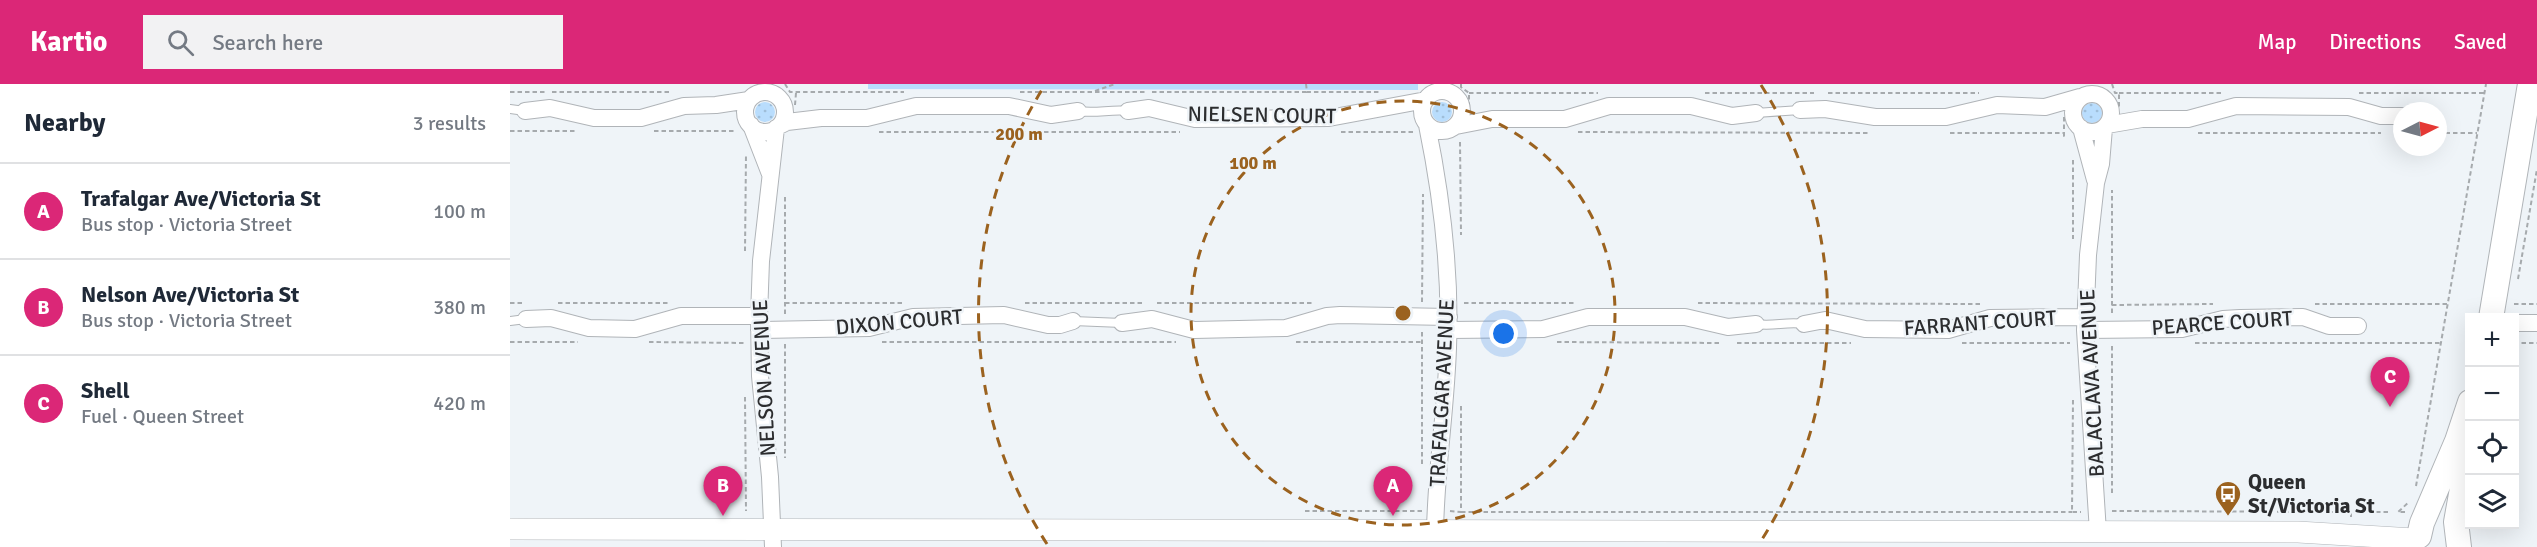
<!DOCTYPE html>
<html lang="en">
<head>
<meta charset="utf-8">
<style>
  body { margin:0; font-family:Signika,sans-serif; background:#f2f2f3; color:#1f2937 }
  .controls { position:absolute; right:18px; bottom:18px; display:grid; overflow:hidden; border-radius:0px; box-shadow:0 6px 24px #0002 }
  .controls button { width:54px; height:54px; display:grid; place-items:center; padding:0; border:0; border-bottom:2px solid #e0e1e3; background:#fff; color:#1f2937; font:30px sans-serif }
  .compass { position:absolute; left:1883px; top:18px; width:54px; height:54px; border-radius:50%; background:#fff; box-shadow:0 6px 24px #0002; rotate:84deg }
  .you { position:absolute; left:994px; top:250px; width:21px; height:21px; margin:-15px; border:4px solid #fff; border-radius:50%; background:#1a73e8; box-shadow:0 0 0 9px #1a73e833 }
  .badge { display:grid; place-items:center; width:39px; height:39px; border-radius:50%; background:#db2777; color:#fff; font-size:20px; font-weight:700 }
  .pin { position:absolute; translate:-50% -50px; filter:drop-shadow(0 2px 3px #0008) }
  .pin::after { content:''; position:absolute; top:32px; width:21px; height:18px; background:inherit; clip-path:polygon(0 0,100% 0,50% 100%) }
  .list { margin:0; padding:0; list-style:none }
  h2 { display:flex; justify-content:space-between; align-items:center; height:78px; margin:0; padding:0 24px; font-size:26px }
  h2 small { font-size:20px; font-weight:400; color:#747a83 }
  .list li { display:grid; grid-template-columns:39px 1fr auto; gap:18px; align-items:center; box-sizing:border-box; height:96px; padding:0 24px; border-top:2px solid #e0e1e3 }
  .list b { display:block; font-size:22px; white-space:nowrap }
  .list p { margin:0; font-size:20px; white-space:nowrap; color:#747a83 }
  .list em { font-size:20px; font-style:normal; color:#747a83 }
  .icon { flex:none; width:33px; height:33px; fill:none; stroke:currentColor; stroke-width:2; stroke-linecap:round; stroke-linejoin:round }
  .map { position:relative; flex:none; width:2027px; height:463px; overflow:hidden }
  header { display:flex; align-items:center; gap:36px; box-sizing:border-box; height:84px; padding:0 30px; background:#db2777; color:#fff }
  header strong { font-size:28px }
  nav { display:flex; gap:33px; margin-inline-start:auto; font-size:21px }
  .search { width:420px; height:54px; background:#f2f2f3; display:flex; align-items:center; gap:15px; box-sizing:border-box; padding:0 21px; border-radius:0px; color:#747a83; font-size:22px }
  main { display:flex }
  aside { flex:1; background:#fff }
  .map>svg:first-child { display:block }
  .green { fill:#b9ddfd }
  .garden { fill:url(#garden-dots) }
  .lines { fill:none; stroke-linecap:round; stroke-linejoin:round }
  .service-casing { stroke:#b0b4b8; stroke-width:10 }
  .minor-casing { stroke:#b0b4b8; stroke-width:18 }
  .tertiary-casing { stroke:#b0b4b8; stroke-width:22 }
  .secondary-casing { stroke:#b0b4b8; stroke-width:26 }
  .path { stroke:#a6aaad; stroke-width:2; stroke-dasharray:4.5 3; stroke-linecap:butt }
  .service { stroke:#fff; stroke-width:8 }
  .minor { stroke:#fff; stroke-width:16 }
  .tertiary { stroke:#fff; stroke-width:21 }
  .secondary { stroke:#fff; stroke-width:24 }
  .ring { fill:none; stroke:#9b621f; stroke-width:3; stroke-dasharray:10 8 }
  .labels { text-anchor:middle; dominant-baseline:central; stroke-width:5; stroke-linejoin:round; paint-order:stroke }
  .street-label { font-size:21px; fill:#2c2d2f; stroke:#eff4f8 }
  .poi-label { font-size:21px; font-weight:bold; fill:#2c2d2f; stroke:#eff4f8; text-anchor:start }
  .centre { fill:#9b621f; stroke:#eff4f8; stroke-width:3 }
  .ring-label { font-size:18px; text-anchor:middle; font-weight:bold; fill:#9b621f; stroke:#eff4f8; stroke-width:5; stroke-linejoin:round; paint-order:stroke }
</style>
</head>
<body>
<header>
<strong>Kartio</strong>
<div class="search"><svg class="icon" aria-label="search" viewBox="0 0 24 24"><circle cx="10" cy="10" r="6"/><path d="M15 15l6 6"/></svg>Search here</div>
<nav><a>Map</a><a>Directions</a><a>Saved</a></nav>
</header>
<main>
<aside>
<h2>Nearby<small>3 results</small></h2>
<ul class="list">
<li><span class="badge">A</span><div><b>Trafalgar Ave/Victoria St</b><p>Bus stop · Victoria Street</p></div><em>100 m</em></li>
<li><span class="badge">B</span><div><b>Nelson Ave/Victoria St</b><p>Bus stop · Victoria Street</p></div><em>380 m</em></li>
<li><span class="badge">C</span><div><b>Shell</b><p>Fuel · Queen Street</p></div><em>420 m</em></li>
</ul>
</aside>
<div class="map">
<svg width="2027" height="463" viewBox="0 0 2027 463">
  <defs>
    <pattern id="garden-dots" width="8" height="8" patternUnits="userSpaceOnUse" patternTransform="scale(1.5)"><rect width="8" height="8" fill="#b9ddfd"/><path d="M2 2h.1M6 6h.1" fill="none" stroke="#9fbed9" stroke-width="1.8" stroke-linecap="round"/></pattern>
  </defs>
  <rect width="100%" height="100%" fill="#eff4f8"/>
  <!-- green -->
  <path class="green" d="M358 0H908V6L358 5Z"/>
  <!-- garden -->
  <path class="garden" d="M922 28a10 10 0 1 1 20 0a10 10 0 1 1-20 0Z
    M245 28a10 10 0 1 1 20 0a10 10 0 1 1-20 0Z
    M1572 29a10 10 0 1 1 20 0a10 10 0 1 1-20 0Z"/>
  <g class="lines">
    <!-- service casing -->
    <g class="service-casing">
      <path id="service" d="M0 25 15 27
        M568 27C585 30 601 25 618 27
        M1246 29 1290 26
        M0 237 16 235
        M563 237 612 239
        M1246 240C1263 243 1277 237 1294 240"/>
    </g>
    <!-- minor casing -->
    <g class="minor-casing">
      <path id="minor" d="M912 27a20 20 0 1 1 40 0a20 20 0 1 1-40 0Z
        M235 28a20 20 0 1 1 40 0a20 20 0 1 1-40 0Z
        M1563 29a19 19 0 1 1 38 0a19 19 0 1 1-38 0Z
        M1290 26 1315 25 1365 33H1436L1487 21 1535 23 1570 13
        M15 27 40 24 84 34H131L174 22 206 21 239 16
        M618 27 639 24 685 35 819 34 916 16
        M241 41 260 90
        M917 41C932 114 941 189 938 264 936 325 926 386 925 447
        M1597 41 1632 35H1678L1726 22 1839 23 1871 32H1892
        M269 42 277 38 311 34H357L406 22H499L541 31 568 27
        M946 42 982 35H1055L1099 22H1181L1222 32 1246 29
        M1571 44 1585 96
        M16 235 41 234 79 244 125 245 171 232H249
        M612 239 642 235 684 246 776 244 817 232 830 231 939 233
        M2004 239H2027
        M1294 240 1315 236 1355 245 1438 246 1480 234 1575 233
        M249 246 359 244 403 233 494 231 538 241H550L563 237
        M939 246 1033 245 1078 233H1175L1218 243 1246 240
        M1575 246 1672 245 1713 235 1730 234 1793 233 1819 242H1848
        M1588 448 1575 246 1578 171 1586 99 1591 80 1594 44
        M263 463 260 393 250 292 249 232 251 177 266 44"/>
    </g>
    <!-- tertiary casing -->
    <g class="tertiary-casing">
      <path id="tertiary" d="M0 445 1788 448 1904 455"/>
    </g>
    <!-- secondary casing -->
    <g class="secondary-casing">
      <path id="secondary" d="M1981 234 2020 0
        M1909 452 1912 439 1947 357 1960 318
        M1949 463 1946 438 1960 360"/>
    </g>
    <!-- path -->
    <path class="path" d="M275 0 280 8H394
      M796 0 797 8H870
      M951 0V3L959 9V23
      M1602 0 1605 9H1609V25
      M585 7 605 0
      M0 8H36
      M42 8H162
      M510 8H637
      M642 8H797
      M959 9H1088
      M1195 9H1304
      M1318 9H1469
      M1609 9H1712
      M1849 9H1974
      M285 21 286 9
      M1554 33V52H1557
      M0 47H66
      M144 47H225
      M369 48H670
      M831 48H904
      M1068 48 1359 49
      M1440 49H1554
      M1688 49H1871
      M1928 49H1967
      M950 58 951 151
      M1563 76V155
      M235 167 236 70
      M2008 195 2027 85
      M912 218 913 110
      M0 219H15
      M48 219H159
      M275 219H392
      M515 219H635
      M647 219H803
      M954 219H1065
      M1188 219 1470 220
      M1805 220H1937
      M2004 220H2027
      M1602 221 1703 220
      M1602 229V106
      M275 230V113
      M912 248V383
      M0 258H68
      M139 258 235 259
      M372 258H666
      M786 258H912
      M1047 258 1212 259
      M1227 259H1341
      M1452 259H1560
      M1685 259H1931
      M2004 259H2027
      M275 260V374
      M1602 262V409
      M235 313 236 427
      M1563 316 1562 428H1571
      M1906 402 1976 0
      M795 427H912
      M940 427 951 428V319
      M1602 427 1841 428
      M951 428H1562
      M1895 428H1888L1899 418
      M1841 433V428H1879"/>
    <!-- service -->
    <use href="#service" class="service"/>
    <!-- minor -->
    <use href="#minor" class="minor"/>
    <!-- tertiary -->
    <use href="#tertiary" class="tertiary"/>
    <!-- secondary -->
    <use href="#secondary" class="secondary"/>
  </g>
  <!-- distance rings -->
  <g class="ring">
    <circle cx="893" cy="229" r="212"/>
    <path d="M537 460A424 424 0 0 1 535 1M1251 1A424 424 0 0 1 1249 460"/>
  </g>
  <!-- icons -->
  <defs>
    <g id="bus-pin" transform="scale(1.35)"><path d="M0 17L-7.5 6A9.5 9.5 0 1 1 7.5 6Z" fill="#9b621f" stroke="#eff4f8"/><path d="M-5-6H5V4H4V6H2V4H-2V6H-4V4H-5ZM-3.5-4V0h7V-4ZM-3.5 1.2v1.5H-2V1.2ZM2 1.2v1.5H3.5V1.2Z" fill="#fff"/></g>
  </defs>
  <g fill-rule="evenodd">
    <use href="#bus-pin" x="1718" y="410"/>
  </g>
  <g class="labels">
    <!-- street labels -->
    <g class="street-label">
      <text transform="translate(752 31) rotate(1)">NIELSEN COURT</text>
      <text transform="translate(389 238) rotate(-5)">DIXON COURT</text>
      <text transform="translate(1470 239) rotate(-4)">FARRANT COURT</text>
      <text transform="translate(1712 239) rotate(-4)">PEARCE COURT</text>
      <text transform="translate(254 294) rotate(-93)">NELSON AVENUE</text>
      <text transform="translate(1582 299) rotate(-93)">BALACLAVA AVENUE</text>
      <text transform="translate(932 309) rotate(-87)">TRAFALGAR AVENUE</text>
    </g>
    <!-- poi labels -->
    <g class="poi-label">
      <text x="1738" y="398">Queen<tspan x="1738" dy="24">St/Victoria St</tspan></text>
    </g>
  </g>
  <circle cx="893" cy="229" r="9" class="centre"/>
  <g class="ring-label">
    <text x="509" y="56">200 m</text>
    <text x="743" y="85">100 m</text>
  </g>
</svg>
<div class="controls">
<button>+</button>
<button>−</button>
<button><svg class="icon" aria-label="locate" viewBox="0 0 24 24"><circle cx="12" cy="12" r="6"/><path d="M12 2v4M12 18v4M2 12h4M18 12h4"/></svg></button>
<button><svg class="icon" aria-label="layers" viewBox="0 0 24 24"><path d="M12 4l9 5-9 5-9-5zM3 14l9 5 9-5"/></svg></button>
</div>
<svg class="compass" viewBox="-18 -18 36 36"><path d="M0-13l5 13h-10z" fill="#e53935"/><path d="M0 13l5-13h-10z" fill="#747a83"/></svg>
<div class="you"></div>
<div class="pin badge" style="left:883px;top:432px">A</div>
<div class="pin badge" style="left:213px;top:432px">B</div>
<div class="pin badge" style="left:1880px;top:323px">C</div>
</div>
</main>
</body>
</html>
